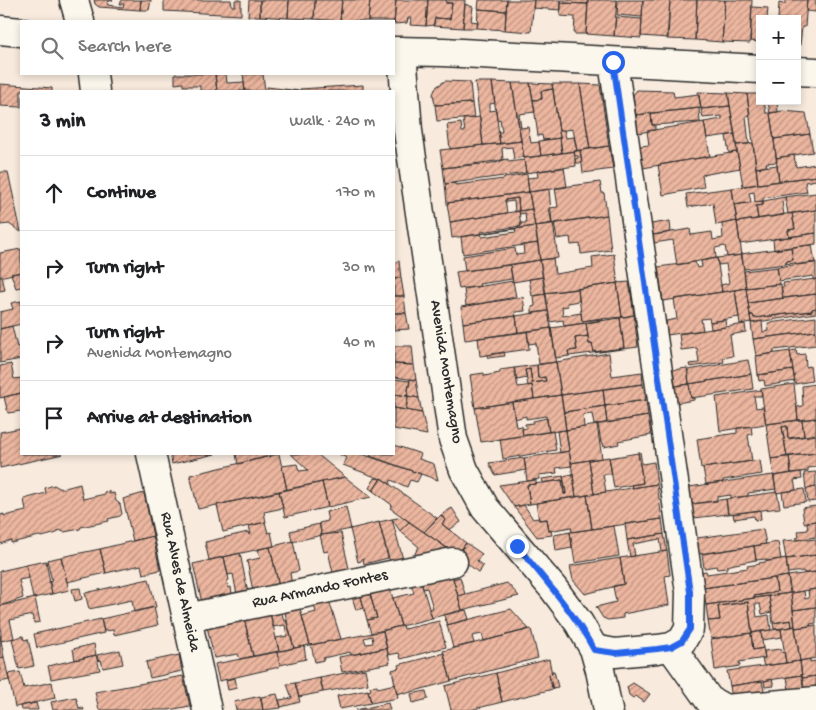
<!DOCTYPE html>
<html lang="en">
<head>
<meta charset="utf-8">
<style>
  body { margin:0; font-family:"Gochi Hand",sans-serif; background:#f2f2f2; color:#202124 }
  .controls { position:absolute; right:15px; top:15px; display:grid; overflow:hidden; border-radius:0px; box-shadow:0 2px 8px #0003 }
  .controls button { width:45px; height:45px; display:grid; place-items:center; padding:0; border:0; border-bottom:1px solid #e0e0e0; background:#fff; color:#202124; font:25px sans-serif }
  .stop { position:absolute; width:15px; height:15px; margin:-11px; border:4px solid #2563eb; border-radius:50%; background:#fff }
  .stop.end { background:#2563eb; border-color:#fff; box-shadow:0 1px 5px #0008 }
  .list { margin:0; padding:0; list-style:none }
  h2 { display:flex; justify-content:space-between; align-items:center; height:65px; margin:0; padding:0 20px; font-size:21px }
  h2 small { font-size:16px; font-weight:400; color:#757577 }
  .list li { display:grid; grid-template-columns:32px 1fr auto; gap:15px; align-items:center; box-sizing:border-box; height:75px; padding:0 20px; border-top:1px solid #e0e0e0 }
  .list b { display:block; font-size:19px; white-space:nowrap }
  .list p { margin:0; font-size:16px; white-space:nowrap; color:#757577 }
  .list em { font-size:16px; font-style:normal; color:#757577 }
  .icon { flex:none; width:28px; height:28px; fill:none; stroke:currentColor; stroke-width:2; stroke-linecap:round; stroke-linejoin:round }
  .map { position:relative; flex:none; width:816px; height:710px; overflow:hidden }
  .search { position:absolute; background:#fff; box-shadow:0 2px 8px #0003; left:20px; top:20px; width:375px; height:55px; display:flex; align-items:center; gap:12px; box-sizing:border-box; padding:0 18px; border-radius:0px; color:#757577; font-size:19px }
  .panel { position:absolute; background:#fff; box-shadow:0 2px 8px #0003; left:20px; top:90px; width:375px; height:365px; border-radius:0px }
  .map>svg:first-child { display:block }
  .building { fill:url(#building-hatch); stroke:#2b2b2b; fill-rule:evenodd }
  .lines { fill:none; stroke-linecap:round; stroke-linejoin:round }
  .minor-casing { stroke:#2b2b2b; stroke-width:31 }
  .minor { stroke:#fbf7ec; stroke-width:28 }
  .route { stroke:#2563eb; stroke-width:6 }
  .labels { text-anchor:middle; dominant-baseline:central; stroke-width:5; stroke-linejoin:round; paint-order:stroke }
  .street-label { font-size:16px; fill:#2b2b2b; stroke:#fbf7ec }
</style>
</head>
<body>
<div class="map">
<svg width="816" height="710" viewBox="0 0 816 710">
  <defs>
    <pattern id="building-hatch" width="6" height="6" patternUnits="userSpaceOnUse" patternTransform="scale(1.25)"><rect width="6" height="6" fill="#ecb69f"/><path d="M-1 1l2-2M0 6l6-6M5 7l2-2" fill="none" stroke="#bf9482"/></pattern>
  </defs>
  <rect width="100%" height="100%" fill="#f8eadd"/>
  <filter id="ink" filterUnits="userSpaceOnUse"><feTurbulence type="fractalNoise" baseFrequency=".02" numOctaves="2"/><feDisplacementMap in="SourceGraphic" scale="10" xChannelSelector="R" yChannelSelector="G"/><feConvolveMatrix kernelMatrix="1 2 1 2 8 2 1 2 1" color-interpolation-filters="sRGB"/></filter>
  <g filter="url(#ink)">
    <!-- building -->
    <path class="building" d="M94 0H113L107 2 108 5 123 7 124 4H120L122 0H141L140 10 99 7 95 4Z
      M141 0H151L149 10H140Z
      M164 0H231L232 6H235V0H241V15L164 11Z
      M249 0H260V16H248Z
      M260 0H289L288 18 260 16Z
      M289 0H315L314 19 288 18Z
      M315 0H342L340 21 314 19Z
      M342 0H370L368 21H340Z
      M370 0H396L394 24V21H368Z
      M396 0H428L426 26 410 25 411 18H408L407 23 394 24Z
      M428 0H446V3H452L450 19 435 18 434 25 426 26Z
      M446 0H465L463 28 433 26 435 18 450 19 452 3H446Z
      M479 0H507L506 11 478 9Z
      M507 0H534L531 32 505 30Z
      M534 0H561V10L533 8Z
      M561 0H588V4L561 3Z
      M588 0H617L614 36 586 34Z
      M618 0H643L642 17 617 15Z
      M643 0H670L668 38 641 36Z
      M670 0H697L695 40 667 39Z
      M697 0H725L722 42 695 40Z
      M725 0H752L750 43 722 42Z
      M785 0H807L805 27H802L800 45H797V19H778L779 3 785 4Z
      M807 0H816V12L806 11Z
      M561 3 588 4 586 34H574L575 17 560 16Z
      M465 4 473 7 471 21 478 22 477 28H463Z
      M752 7 768 8 767 19H760V42L750 41Z
      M478 9 506 11 505 30 477 28Z
      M616 17 642 19 641 38 614 36Z
      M175 74H215L217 91H200V86H183V83L175 84Z
      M215 74H226L227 83 244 82 245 91H217Z
      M243 74H263L265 91H245Z
      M445 81 470 82 472 103 435 105 433 94 436 87Z
      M475 82H492L495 103 490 104V111L496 110 500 144 483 145Z
      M492 82 512 83 521 141 500 144 498 132H502L500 119 497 120Z
      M512 83H530L535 112 519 114 521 128 528 127 531 143 539 142 541 156 524 158Z
      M530 83 552 84 553 89 541 91 542 99 533 100Z
      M0 84 52 88V91H21V107L0 106Z
      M552 84H580L590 149 577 151 573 129 559 131Z
      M580 84 600 85 609 146 590 149Z
      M363 85V91H300V89Z
      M267 87 300 91H268Z
      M553 89 560 138 543 140 542 135 538 136 533 100 542 99 541 91Z
      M637 90 673 91 674 97 699 94 701 108 636 115 633 95Z
      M698 92 728 93 730 106 701 109Z
      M728 93 747 94 750 115 746 116 749 144 736 145Z
      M747 94H760V101H764L766 113H770L777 162 766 163 767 166 756 168Z
      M768 101H777L778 112 770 113Z
      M472 103 474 118 437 121 435 105Z
      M730 106 735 134 707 138 704 122 722 119V116L703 118 701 109Z
      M699 108 700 122 652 125 651 113Z
      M782 111 806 113 810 134 774 139 770 113Z
      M651 113 652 125H655V130L638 133 636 115Z
      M480 117 483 145 450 149 447 125 461 123 462 132H465L463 119Z
      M704 122 710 156 643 168 640 146 649 145 647 131Z
      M564 130 566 138 574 137 577 151 562 153 559 131Z
      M735 134 737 152 729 153 726 136Z
      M810 134 813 152 776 158 774 139Z
      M560 138 562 153 541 156 539 141Z
      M521 141 524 157 514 159 512 147 502 148 503 160 443 168 440 150Z
      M753 143 758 184 743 186 736 145Z
      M609 146 613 169 583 173 580 150Z
      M580 150 582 163H576L575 159 578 158V156H575L574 151Z
      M574 151 576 166 526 173 524 158Z
      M737 152 740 168 702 175 704 187 663 195 658 165Z
      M794 155 796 167 816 164V176L779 181 776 158Z
      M508 159V162L524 160 526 173 445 184 443 168 501 162V160Z
      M777 165 779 181 758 184 756 168Z
      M564 167 567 187 529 192 527 178 538 177 537 171Z
      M2 172H8L21 232 9 224 0 225V173Z
      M527 174 529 192 447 203 445 184 455 183V185L504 179V178Z
      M816 176V180L805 182 807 192 763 198V201L755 202 754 192 749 193 751 202 734 205 732 188Z
      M600 182 602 193H604L607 215 552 224 549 208 558 207 555 188Z
      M732 188 737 221 716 225 713 203 688 207 686 194Z
      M549 189 552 224 535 226 529 192Z
      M529 192 532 209 519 211 518 198 505 200 507 213 450 222 447 203Z
      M816 193V210L788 214 785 197Z
      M785 197 786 201 782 202 784 215 758 219 756 206 763 205V201Z
      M518 198 519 211 515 212 514 201 506 202 505 200Z
      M763 201V205L756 206 758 219 737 222 734 205Z
      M532 209 535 226 481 234V232L521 226V223H526L525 213 520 214 519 211Z
      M816 210V233L789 237 788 230 795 229 792 213Z
      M519 211 521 226 517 228 452 238 450 222Z
      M792 213 795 229 788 230 789 237 740 244 737 222Z
      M607 215 611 250 581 254 580 244 571 245 570 237 557 239 554 223Z
      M670 221 671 232 653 235 651 224Z
      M737 221 742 255 727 257 725 246 715 248 716 258 677 265 673 240 654 243 653 235 690 229 691 235 712 232 713 240 723 238 722 224Z
      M553 223 558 258 540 260 535 226Z
      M535 226 538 243 463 254 461 237 481 234 482 237 516 232 515 229Z
      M816 233V244L774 250 773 239Z
      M538 243 540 260 465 271 463 256 515 248 516 255 524 254 523 245Z
      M812 245 815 263 796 265 795 263 786 264V261L793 260 791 247Z
      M791 247 793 260 786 261V264L744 269 741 254Z
      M21 249V272L0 277V253Z
      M614 254 618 283 545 293 540 260 553 258 555 274 593 268 592 257Z
      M742 255 746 288 722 292 721 285 729 283 726 264 718 265 717 258Z
      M717 258 722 292 663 301 658 267 695 262 697 268 702 267 701 261Z
      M540 260 543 277 513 282 510 265Z
      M399 261 401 278 394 279V262Z
      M816 262V279L813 280V276L779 281 777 267Z
      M510 265 512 279 479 284 480 286 459 289 456 272Z
      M777 267 780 284 746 288 744 271Z
      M21 272V287L16 288 11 274Z
      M2 276 5 290 0 291V277Z
      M543 277 546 294 532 296 529 279Z
      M401 278 404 296H394V279Z
      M816 279V294L783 298 781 287H784L783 283Z
      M513 281 516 297 466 306 464 289Z
      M629 282 634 315 622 317 617 283Z
      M617 283 622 317 582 321 578 289Z
      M781 284 783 298 748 303 746 288Z
      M746 288 751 322 740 324 735 290Z
      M578 289 579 301 567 303 568 306 562 307 563 316 581 313 582 321 602 318 603 320 564 326 563 320 550 322 545 293Z
      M735 290 739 317 710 322 709 318 701 319 703 330 667 335 666 321 677 319 674 299Z
      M546 294 548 311 532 313V307L535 306 534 296Z
      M816 294V308L812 309V311L754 318 753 315H750L748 303Z
      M394 296H404L406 313H394Z
      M523 297 525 311 515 312 516 316 463 323 461 307Z
      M21 301V324L0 329V312L13 309 11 303Z
      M816 308V313L751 323 750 315H753L754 318 812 311V309Z
      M548 311 551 328 518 333 516 316Z
      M394 313H406L409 329 394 330Z
      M634 315 638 347 569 356 568 351 577 350 575 338 588 336 589 344H592L594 352 624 348 620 318Z
      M516 316 518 333 465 340 463 323Z
      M816 317V331L753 339 751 323 762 321 763 332 769 331 768 323Z
      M620 318 624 348 594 352 592 344H589L586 323Z
      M725 320 726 327 711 329 710 322Z
      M586 323 588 336 575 338 577 350 568 351 569 356 556 358 551 328Z
      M745 324 746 332 730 335 733 356 723 358 724 362 690 367 689 364 699 363 697 348 681 350 679 334Z
      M12 326 17 347 21 346V359L0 363V329Z
      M551 328 556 362 539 364 536 343 529 344 527 331Z
      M527 331 529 349 480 356 478 338Z
      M816 331V345L774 350V353L756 356 753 339Z
      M394 346H412L414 365 394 364Z
      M796 350 797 355 805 354 806 367 810 366 812 381 795 384 790 351Z
      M790 351 793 370 758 375 756 356Z
      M504 352 505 356 488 358 487 355Z
      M609 353 612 376 642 372 643 384 561 395 556 362Z
      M748 360 751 374 689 384 688 370Z
      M556 362 561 395 534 399 532 385 528 386 525 370 530 369 532 383 546 381 545 377 538 378 537 365Z
      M11 364 14 379 21 378V393L0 398V366Z
      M394 364 414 365 416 380 394 377Z
      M537 365 538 378 545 377 546 381 532 383 530 369 525 370 527 378 517 380 514 368Z
      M514 368 518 387 532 385 534 399 475 408 470 375 484 373V376L500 373V370Z
      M687 368 689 384 675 386 673 370Z
      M793 370 795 381 765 386 764 380 759 381 758 375Z
      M751 374 753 389 691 398 689 384Z
      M394 379 410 381 407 396 394 394Z
      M410 379 416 380 419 398 407 396Z
      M643 384 646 400 605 406 603 389Z
      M689 384 691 398H694V400L677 403 675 386Z
      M794 384 798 420 766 424 761 389Z
      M816 384V418L798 420 797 407 803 406 802 386Z
      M603 389 605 406 564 412 561 395Z
      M761 390 762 396H754L756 408 763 407 766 424 720 431 716 397Z
      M21 393V411L8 413 4 397Z
      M394 394 408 396 406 410 394 408Z
      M561 395 566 430 549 432 546 416 526 419V416L515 419 512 402Z
      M408 396 419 398 422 413 406 410Z
      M646 400 648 416 607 423 605 406Z
      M512 402 516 427 522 426 523 436 481 442 475 408Z
      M605 406 607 423 594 425 592 414 583 415 584 427 566 430 564 412Z
      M394 408 422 413 427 435 394 429Z
      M648 416 651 435 618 441 619 444 604 447 603 443H601L598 424Z
      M547 418 549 432 523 436 522 429 526 428 525 424 533 423V421Z
      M816 418V434L804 436 802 420Z
      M802 420 804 436 788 438 787 426 782 427 787 457 771 459 766 424Z
      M597 425 602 458 571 463 566 430Z
      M751 426 752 434 748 435 752 461 701 468 697 439 737 433V428Z
      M787 426 788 439 816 435V453L787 457 782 427Z
      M21 428V454H63L0 468V432Z
      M566 430 569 451 560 453 557 431Z
      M553 431 556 450 503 459 500 439Z
      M394 445 421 454 419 459 434 464 438 480 370 456 371 454H394Z
      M569 451 572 466 556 468 557 473 539 475V479L527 481 524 458Z
      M638 452H640L642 464 654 462 657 484 632 488 631 485 643 483Z
      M638 453 643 483 614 488 609 458Z
      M816 453V467L808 468V471L791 473 789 456Z
      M170 454H215L172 464Z
      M236 454H270V456L238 464Z
      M279 454 287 490 198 509 190 475Z
      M291 454H317L345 477 287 490 282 466 297 464 299 471 308 470Z
      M341 454H362L421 474 417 482 410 480 407 487 391 480 390 484 381 478V479L343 465 347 458 340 455Z
      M789 456 791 473 774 476 771 459Z
      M609 457 612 474H603L606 492 594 494 589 460Z
      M524 458 526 470 495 475 489 463Z
      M589 460 594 494 576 497 571 463Z
      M760 460 762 474 723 480V482L706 484 703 468Z
      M801 472 802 479 794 480 796 490 776 493 774 476Z
      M816 472V487L806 489 804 473Z
      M573 474 576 497 530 504 527 485 562 480 564 494H566L563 476Z
      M773 475 776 489 748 493V496L731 498V495L717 497V501L692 504 689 487Z
      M563 476 566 494H564L562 480 543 483 542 479Z
      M345 477 371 497 328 507 322 482Z
      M375 478 381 479 373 491 369 488Z
      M381 478 437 518 424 532 390 508 392 505 373 491Z
      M536 480V484L527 485 530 504 514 507 499 485Z
      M322 482 328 507 285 517 279 491Z
      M80 484 83 499 105 494 104 492 109 491V494L114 493 116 501 120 504 122 514 120 516 108 519 109 521 81 527 80 529 64 532 59 530 57 533 42 537 39 536 11 543V540L0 544V515L4 514V516L26 511 24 499 46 493 45 488 54 485 61 489Z
      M657 484 662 519 592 529 587 495Z
      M816 487V501L808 502 806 489Z
      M804 489 806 502 784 505 782 492Z
      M279 491 283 508 264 512 266 522 223 532 217 505Z
      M777 492 780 508 728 514 726 499Z
      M144 493 153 536 133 541 123 499Z
      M587 495 592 529 572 532 571 527 549 531 547 519 539 520 536 503Z
      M726 499 728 514 694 518 692 504Z
      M524 505 533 519 538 518 539 520 547 519 549 531H551L552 535 537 537 514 507Z
      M816 506V521L804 523 802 508Z
      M346 507 351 529 322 535 319 523 328 521 326 512Z
      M452 508 461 522 449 530 442 524 445 520 441 515Z
      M760 510 761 519 755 520 754 516 734 519 733 514Z
      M441 515 445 520 442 524 466 543 457 555 424 532Z
      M403 517 409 522 400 531 392 519Z
      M392 519 404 563 391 566 379 522Z
      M662 519 664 534 627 540 625 524Z
      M816 521V537L796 540V538L799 537 798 531 808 530 807 522Z
      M265 522 268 533 271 532 274 546 209 560 205 542 248 532 249 535 251 534 249 526Z
      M379 522 388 558 364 564 363 558 361 561 358 562 350 529Z
      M409 522 424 532 457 555 422 562 415 553 419 547 400 531Z
      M319 524 322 535 292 542 290 531Z
      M614 526 619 556 575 563 570 532Z
      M763 529 766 544 699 554 697 538Z
      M570 532 572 548 556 551 554 535Z
      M341 533 350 573 334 577 328 551 324 552 320 535Z
      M664 534 667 551 662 552 660 539 633 544 635 556 630 557 627 540Z
      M153 536 160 570 143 574 141 565 106 573 100 549Z
      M807 539V540L816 539V555L786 559 783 541Z
      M293 541 299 571 290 573 292 585 279 587 270 547Z
      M778 542 781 559 766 561V559L756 560 754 546Z
      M466 543 482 554 477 561 483 566 479 573 457 555Z
      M754 546 756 560 735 564 727 566V568L717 569 716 566 704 568 702 554Z
      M270 547 280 591 254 596 247 561 260 558 258 549Z
      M100 549 106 573 67 582 61 557Z
      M667 551 670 575 665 576 669 605 623 614V618L608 620 603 618 596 607 616 602 613 586 624 584 620 558Z
      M240 553 249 598 237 595 233 574 228 575 224 557Z
      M816 555V572L804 573 803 571 788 573 786 559Z
      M61 557 69 590 52 594 49 582 52 581 47 560Z
      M224 557 229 580 227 581 228 588 231 587 233 601 203 607 193 564Z
      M620 558 624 584 585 594 573 580 570 566Z
      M786 558 788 576 703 588 701 572 706 571 707 574 748 568 747 566 760 564 759 563Z
      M46 561 52 594 33 598 26 565Z
      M26 565 29 578 19 580 23 598 0 606V571Z
      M450 568 462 610 432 618 429 609 433 608 427 588 423 589 419 575Z
      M816 572V589L791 593 788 576Z
      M419 575 432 618 401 626 393 598 414 593 409 577Z
      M788 576 790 593 754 598V596L777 592 775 578Z
      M460 577 465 594 458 596 453 579Z
      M775 578 777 592 754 596V598L706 605 703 588Z
      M149 579 156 607 134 612 132 600 89 609 85 593Z
      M507 583 519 596 462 610 458 596Z
      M389 585 401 626 371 633 367 620 377 618 369 591Z
      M80 588 82 599 75 601 72 589Z
      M359 589 369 591 377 618 367 620Z
      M359 589 364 608 356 610 350 590Z
      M816 589V607L793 610 791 593 804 591 805 599 809 598 808 590Z
      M791 593 795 626 792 627 791 620 773 623 769 596Z
      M769 596 772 612 762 614 760 604H755L757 617 769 615 771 630 752 633 748 602 718 606 720 620 708 621 706 605Z
      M328 597 341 639 310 645 302 616 316 612 313 601Z
      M35 598 40 622 34 623 32 615 10 620 14 638 1 641 0 606Z
      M298 602 310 645 294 648 283 605Z
      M748 602 752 633 711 639 708 621 720 620 718 606Z
      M280 606 284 621 286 620 294 648 279 651 276 638 287 636 285 625 273 627 269 608Z
      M154 607 158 625 114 635 113 630 104 631 101 619Z
      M816 607V623L810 624 811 626 795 628 793 610Z
      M269 608 279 651 253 656 243 614Z
      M511 609 529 629 484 641 482 634 472 636 474 643 453 648 447 625Z
      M466 610 469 619 447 625 444 615Z
      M243 614 253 656 240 659 238 654 214 658 206 622Z
      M101 619 104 633 37 648 34 634Z
      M791 620 792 627 774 629 773 623Z
      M439 621 446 647 401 659 399 653 388 655 383 631 403 625 404 629Z
      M816 625V658L800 661 795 628Z
      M795 626 800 661 786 663 781 629Z
      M531 629 538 658 451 681 443 651Z
      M781 629 782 637 762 640 761 631Z
      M383 631 387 648 351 655 350 652 323 658 324 660 315 662 311 645ZM372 636 373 643 366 644 364 638Z
      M761 631 763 648 753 650 751 633Z
      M751 633 753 650 763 648 765 658 739 662 740 666 715 670 711 639Z
      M0 635 4 657 0 658Z
      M23 636 24 640 28 639 34 666 19 669 12 639Z
      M94 644 96 655 75 660 73 649Z
      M304 646 306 659 280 665 277 652Z
      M387 648 390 663 342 672 339 657Z
      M781 649 782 653 784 652 786 663 764 666 762 659 765 658 764 651Z
      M120 650 123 664 103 668 101 660 98 661 97 655Z
      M277 652 280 665 279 667 219 681 215 664Z
      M444 653 451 681 404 694V692L397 694 392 670 399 668 398 665Z
      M96 655 100 670 51 679 48 666Z
      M179 655 182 671 150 678 146 662Z
      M4 657 9 680 0 682V658Z
      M549 659 552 674 549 675 553 689 502 702 496 673Z
      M810 659V662L816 661V676L802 678 800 661Z
      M800 661 802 675 730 686 727 671Z
      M365 669 368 684 323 692 320 678Z
      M552 671H554L558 687 552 688 549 675 552 674Z
      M20 672 24 688 52 682 55 698 15 707 8 674Z
      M496 673 502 702 470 710H451L445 686Z
      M802 675 805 695 790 697 787 677Z
      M183 676 190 706 169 710H99L95 692Z
      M816 676V689L804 691 802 678Z
      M235 678 237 688 228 690 226 680Z
      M320 678 323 692 299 697 295 683Z
      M772 679 774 686 765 687 764 681Z
      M762 681 765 695 732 698 730 686Z
      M295 683 300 702 281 707 279 700 292 698 287 684Z
      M633 683 650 694 644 702 636 696 633 698 629 695 627 687Z
      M395 684 398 698 371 703 368 691 371 690 370 687 377 686 378 688Z
      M368 690 371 703 340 709 337 696Z
      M426 691 428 699 413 703 411 694Z
      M277 694 281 708 263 710 261 697Z
      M260 696 263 710H236L234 702Z
      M76 697 79 708 83 707 84 710H53L51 702Z
      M36 703 38 710H21L20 706Z
      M388 703 390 710H356Z"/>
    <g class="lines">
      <!-- minor casing -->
      <g class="minor-casing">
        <path id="minor" d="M74 0 80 21
          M0 30 21 32
          M394 51 443 52 760 69
          M402 51 408 131 453 439 464 470 485 508 553 588 579 623 594 649 600 670 608 710
          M797 71 816 72
          M93 74 95 91
          M151 454 207 710
          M187 618 453 562
          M671 647 709 700 725 709 816 701
          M594 649 615 653 657 649 671 647 682 641 689 629 690 592 613 62"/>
      </g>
      <!-- minor -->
      <use href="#minor" class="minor"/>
    </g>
  </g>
  <g class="lines" filter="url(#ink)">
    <!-- route -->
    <path class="route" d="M517 546C545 580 573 611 594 650L616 653 657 649 671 647 682 641 690 629V592L613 62"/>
  </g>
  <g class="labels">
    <!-- street labels -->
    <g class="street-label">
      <text transform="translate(445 372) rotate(81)">Avenida Montemagno</text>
      <text transform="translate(179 582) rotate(78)">Rua Alves de Almeida</text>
      <text transform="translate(320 590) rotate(-12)">Rua Armando Fontes</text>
    </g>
  </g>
</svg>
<div class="controls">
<button>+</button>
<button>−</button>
</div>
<div class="stop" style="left:613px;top:62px"></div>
<div class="stop end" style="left:517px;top:546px"></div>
<div class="search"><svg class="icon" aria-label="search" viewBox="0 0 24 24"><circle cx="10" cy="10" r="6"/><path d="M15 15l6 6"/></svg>Search here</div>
<section class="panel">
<h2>3 min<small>Walk · 240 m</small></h2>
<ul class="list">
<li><svg class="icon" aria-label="ahead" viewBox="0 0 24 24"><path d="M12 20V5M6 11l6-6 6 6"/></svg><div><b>Continue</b></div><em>170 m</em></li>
<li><svg class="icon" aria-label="right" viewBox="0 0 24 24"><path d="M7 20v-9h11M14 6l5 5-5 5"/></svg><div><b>Turn right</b></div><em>30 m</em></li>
<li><svg class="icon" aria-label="right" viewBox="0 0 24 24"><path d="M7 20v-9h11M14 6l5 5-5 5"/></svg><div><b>Turn right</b><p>Avenida Montemagno</p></div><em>40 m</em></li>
<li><svg class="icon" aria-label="arrive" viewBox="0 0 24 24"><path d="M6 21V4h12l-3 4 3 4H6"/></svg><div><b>Arrive at destination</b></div></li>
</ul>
</section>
</div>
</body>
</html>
